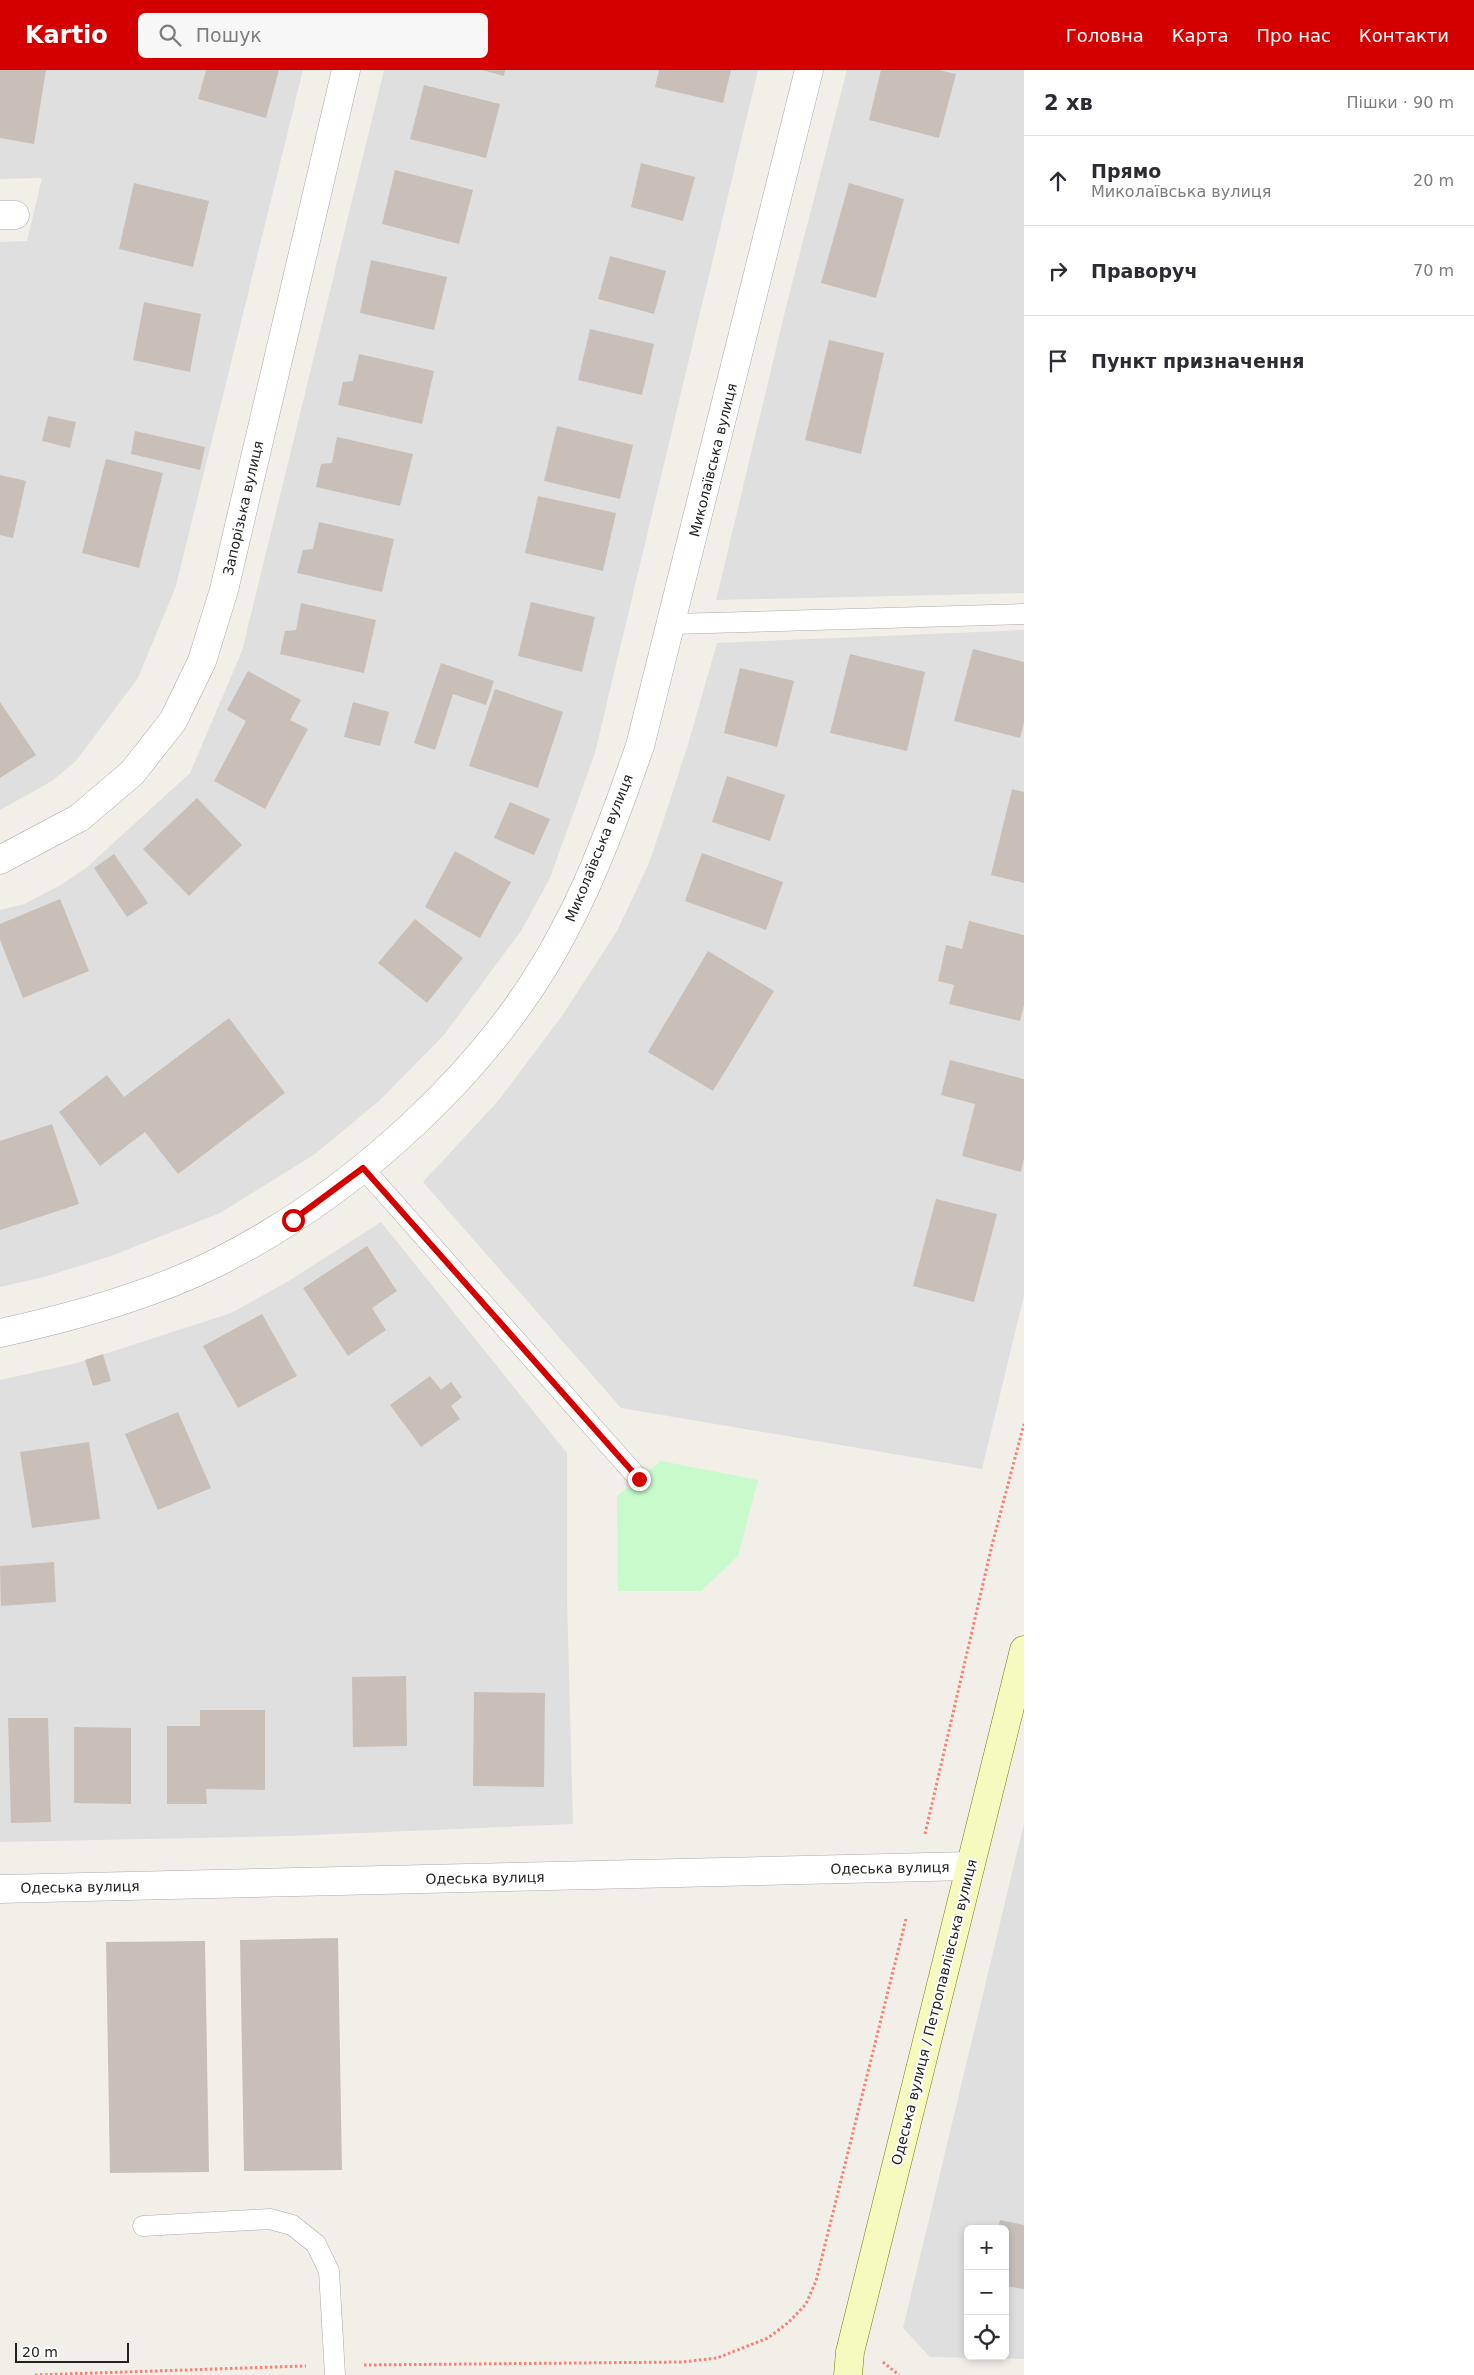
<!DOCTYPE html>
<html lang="uk">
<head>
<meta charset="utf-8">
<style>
  body { margin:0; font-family:"DejaVu Sans",sans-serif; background:#f7f7f7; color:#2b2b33 }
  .controls { position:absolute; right:15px; bottom:15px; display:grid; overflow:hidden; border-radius:8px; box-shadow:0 2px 8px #0003 }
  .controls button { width:45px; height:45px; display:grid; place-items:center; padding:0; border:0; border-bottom:1px solid #e1e1e2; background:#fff; color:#2b2b33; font:25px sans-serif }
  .scale { position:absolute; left:15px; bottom:12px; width:114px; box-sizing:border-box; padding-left:5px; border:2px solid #222; border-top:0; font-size:14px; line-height:18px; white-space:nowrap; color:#222; -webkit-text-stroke:4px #fff; paint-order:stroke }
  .stop { position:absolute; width:15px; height:15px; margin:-11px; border:4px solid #d40000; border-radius:50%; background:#fff }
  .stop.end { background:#d40000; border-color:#fff; box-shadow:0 1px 5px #0008 }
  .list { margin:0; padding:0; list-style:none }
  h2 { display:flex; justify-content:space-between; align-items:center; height:65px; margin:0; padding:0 20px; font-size:21px }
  h2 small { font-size:16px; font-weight:400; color:#7c7c81 }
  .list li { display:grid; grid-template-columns:32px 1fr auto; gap:15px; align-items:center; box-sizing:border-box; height:90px; padding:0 20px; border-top:1px solid #e1e1e2 }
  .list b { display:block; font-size:19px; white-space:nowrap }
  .list p { margin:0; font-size:16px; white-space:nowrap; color:#7c7c81 }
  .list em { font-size:16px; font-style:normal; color:#7c7c81 }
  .icon { flex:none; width:28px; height:28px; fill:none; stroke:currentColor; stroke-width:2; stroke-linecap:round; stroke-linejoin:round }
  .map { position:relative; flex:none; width:1024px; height:2305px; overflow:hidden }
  header { display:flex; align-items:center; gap:30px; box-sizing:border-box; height:70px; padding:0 25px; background:#d40000; color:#fff }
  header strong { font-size:24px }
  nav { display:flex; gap:28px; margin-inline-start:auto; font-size:18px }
  .search { width:350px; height:45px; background:#f7f7f7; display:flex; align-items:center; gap:12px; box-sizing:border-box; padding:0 18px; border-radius:8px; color:#7c7c81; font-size:19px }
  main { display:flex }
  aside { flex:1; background:#fff }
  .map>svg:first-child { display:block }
  .residential { fill:#e0dfdf; fill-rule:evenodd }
  .park { fill:#c8facc }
  .building { fill:#c7bfb8 }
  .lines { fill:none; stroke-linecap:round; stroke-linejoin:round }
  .lane-casing { stroke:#a9a9a9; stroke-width:21 }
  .street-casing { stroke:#a9a9a9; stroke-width:29 }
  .secondary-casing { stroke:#707d05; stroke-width:29 }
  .path { stroke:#fa8072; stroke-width:3; stroke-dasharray:2.5 2.5; stroke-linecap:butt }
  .lane { stroke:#fff; stroke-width:20 }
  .street { stroke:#fff; stroke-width:28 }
  .secondary { stroke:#f7fabf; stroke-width:28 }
  .route { stroke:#d40000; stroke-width:6 }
  .labels { text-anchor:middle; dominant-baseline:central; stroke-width:4; stroke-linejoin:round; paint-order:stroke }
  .street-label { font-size:14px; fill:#222; stroke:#fff }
</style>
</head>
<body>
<header>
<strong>Kartio</strong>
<div class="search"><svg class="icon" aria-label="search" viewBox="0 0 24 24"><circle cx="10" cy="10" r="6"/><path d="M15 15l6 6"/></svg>Пошук</div>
<nav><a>Головна</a><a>Карта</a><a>Про нас</a><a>Контакти</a></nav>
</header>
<main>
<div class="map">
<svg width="1024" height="2305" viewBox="0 0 1024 2305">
  <rect width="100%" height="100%" fill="#f2efe9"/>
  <!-- residential -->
  <path class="residential" d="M0 0H303L176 516 138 608 76 691 52 711 0 740V172L27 171 42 108 0 109Z
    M384 0H758L595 683 550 808 521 861 444 965 379 1031 315 1084 220 1143 111 1186 44 1207 0 1217V840L24 834 59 816 86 798 190 703 242 581Z
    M847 0H1024V523L716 530 786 237Z
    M1024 560V1226L982 1399 621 1338 423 1112 498 1031 564 943 617 861 649 793 663 752 689 671 717 573Z
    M381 1152 567 1383V1527L573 1754 289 1766 0 1772V1310L77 1293 231 1243 287 1212Z
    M1024 1753V2289L930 2287 903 2258ZM968 2159H1005V2286H968Z"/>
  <!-- park -->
  <path class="park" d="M661 1391 758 1410 738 1486 701 1521H618L617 1426Z"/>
  <!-- building -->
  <path class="building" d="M0 0H46L34 74 0 68Z
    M206 0H279L266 48 198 29Z
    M482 0H505L504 6Z
    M659 0H731L723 33 655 17Z
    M881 0H939L956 4 939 68 869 50Z
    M424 15 500 34 486 88 410 69Z
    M641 93 695 107 683 151 631 137Z
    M395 100 473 120 459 174 382 154Z
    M134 113 209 131 193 197 119 179Z
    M849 113 904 129 876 228 821 213Z
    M610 186 666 201 654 244 598 229Z
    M371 190 447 207 434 260 360 243Z
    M144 232 201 244 190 302 133 290Z
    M590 259 654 274 642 325 578 310Z
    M829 270 884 283 861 384 805 370Z
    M359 284 434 301 422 354 338 335 343 312 353 311Z
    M48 346 76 352 70 378 42 371Z
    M557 356 633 375 620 429 544 411Z
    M135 361 205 377 200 400 131 384Z
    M337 367 413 384 400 436 316 417 321 394 332 393Z
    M106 389 163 403 139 498 82 483Z
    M0 405 26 411 13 468 0 465Z
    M538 426 616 443 603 501 525 483Z
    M319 452 394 469 382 522 297 503 303 480 313 479Z
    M531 532 595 547 582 602 518 586Z
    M301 533 376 550 364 603 280 584 285 561 296 560Z
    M973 579 1024 592V652L1020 668 954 651Z
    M850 584 925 602 907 681 830 663Z
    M441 593 494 611 486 635 453 624 435 680 414 673Z
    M740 598 794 611 777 677 724 663Z
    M248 601 301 630 290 650 308 659 265 739 214 711 246 651 227 640Z
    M495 619 563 642 538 718 469 696Z
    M0 632 36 685 0 708Z
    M353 632 389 642 380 676 344 667Z
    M727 706 785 725 770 771 712 752Z
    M1012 719 1024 722V813L991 805Z
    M197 728 242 775 189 826 143 779Z
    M510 732 550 749 534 785 494 768Z
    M455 781 511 812 480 868 425 837Z
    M702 783 783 812 766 860 685 831Z
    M114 784 148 833 127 847 94 798Z
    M60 829 89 901 23 928 0 870V854Z
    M415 849 463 888 427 933 378 893Z
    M969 851 1024 865V935L1020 951 949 934 954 915 938 911 946 875 962 879Z
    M708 881 774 921 713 1021 648 982Z
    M229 948 285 1023 178 1104 145 1062 100 1096 59 1042 107 1005 124 1027Z
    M950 990 1024 1009V1088L1021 1102 962 1086 975 1034 941 1025Z
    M52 1054 79 1134 0 1160V1071Z
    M936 1129 997 1144 974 1232 913 1216Z
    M367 1176 397 1221 372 1238 386 1260 348 1286 303 1218Z
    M262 1244 297 1306 238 1338 203 1276Z
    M103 1284 111 1311 93 1316 85 1290Z
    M430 1306 441 1320 451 1312 462 1327 451 1336 460 1349 421 1377 390 1335Z
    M178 1342 211 1418 158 1440 125 1364Z
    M89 1372 100 1449 32 1458 20 1382Z
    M54 1492 56 1532 1 1536 0 1496Z
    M406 1606 407 1676 353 1677 352 1607Z
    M474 1622 545 1623 544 1717 473 1716Z
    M200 1640H265V1720L206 1719 207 1734H167V1656H200Z
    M8 1648H48L51 1752 11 1753Z
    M74 1657 131 1658V1734L74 1733Z
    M338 1868 342 2100 244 2101 240 1870Z
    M205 1871 209 2102 110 2103 106 1872Z
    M1000 2150 1024 2155V2219L1005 2216V2159H998Z"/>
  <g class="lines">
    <!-- lane casing -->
    <g class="lane-casing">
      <path id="lane" d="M672 554 1024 544
        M363 1098 639 1409
        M143 2156 270 2149 292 2155 316 2174 329 2201 335 2305"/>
    </g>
    <!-- street casing -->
    <g class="street-casing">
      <path id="street" d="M0 145H15
        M0 790 79 748 132 703 173 651 202 591 224 520 346 0
        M0 1263C74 1247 150 1226 218 1192 356 1122 494 997 565 859 596 801 618 738 640 676L809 0
        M0 1819 970 1796"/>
    </g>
    <!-- secondary casing -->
    <g class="secondary-casing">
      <path id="secondary" d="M848 2305 850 2282 1024 1580"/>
    </g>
    <!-- path -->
    <path class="path" d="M925 1764 992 1475 1024 1354
      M883 2292 899 2305
      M364 2295 682 2292 717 2288 768 2268 789 2252 806 2234 816 2211 906 1849
      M35 2305 306 2296"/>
    <!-- lane -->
    <use href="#lane" class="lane"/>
    <!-- street -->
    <use href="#street" class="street"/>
    <!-- secondary -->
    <use href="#secondary" class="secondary"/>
  </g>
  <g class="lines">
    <!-- route -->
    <path class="route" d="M293 1150 363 1098 639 1409"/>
  </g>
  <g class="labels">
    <!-- street labels -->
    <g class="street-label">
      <text transform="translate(713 390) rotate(-76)">Миколаївська вулиця</text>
      <text transform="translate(243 438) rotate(-77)">Запорізька вулиця</text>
      <text transform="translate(599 778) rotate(-68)">Миколаївська вулиця</text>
      <text transform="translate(890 1798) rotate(-1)">Одеська вулиця</text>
      <text transform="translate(485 1808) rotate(-1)">Одеська вулиця</text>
      <text transform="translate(80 1817) rotate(-1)">Одеська вулиця</text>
      <text transform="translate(934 1942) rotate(-76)">Одеська вулиця / Петропавлівська вулиця</text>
    </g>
  </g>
</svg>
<div class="controls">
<button>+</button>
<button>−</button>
<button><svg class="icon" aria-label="locate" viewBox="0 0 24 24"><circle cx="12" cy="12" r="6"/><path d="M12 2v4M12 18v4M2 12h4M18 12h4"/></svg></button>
</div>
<div class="scale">20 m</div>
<div class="stop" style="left:293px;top:1150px"></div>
<div class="stop end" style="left:639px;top:1409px"></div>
</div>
<aside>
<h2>2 хв<small>Пішки · 90 m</small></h2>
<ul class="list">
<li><svg class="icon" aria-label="ahead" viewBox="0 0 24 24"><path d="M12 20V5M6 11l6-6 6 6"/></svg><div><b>Прямо</b><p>Миколаївська вулиця</p></div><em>20 m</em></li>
<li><svg class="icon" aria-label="right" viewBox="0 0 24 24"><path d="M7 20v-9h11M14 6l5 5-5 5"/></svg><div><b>Праворуч</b></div><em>70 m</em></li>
<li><svg class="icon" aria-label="arrive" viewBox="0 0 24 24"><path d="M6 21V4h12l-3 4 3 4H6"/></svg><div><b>Пункт призначення</b></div></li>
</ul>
</aside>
</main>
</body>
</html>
